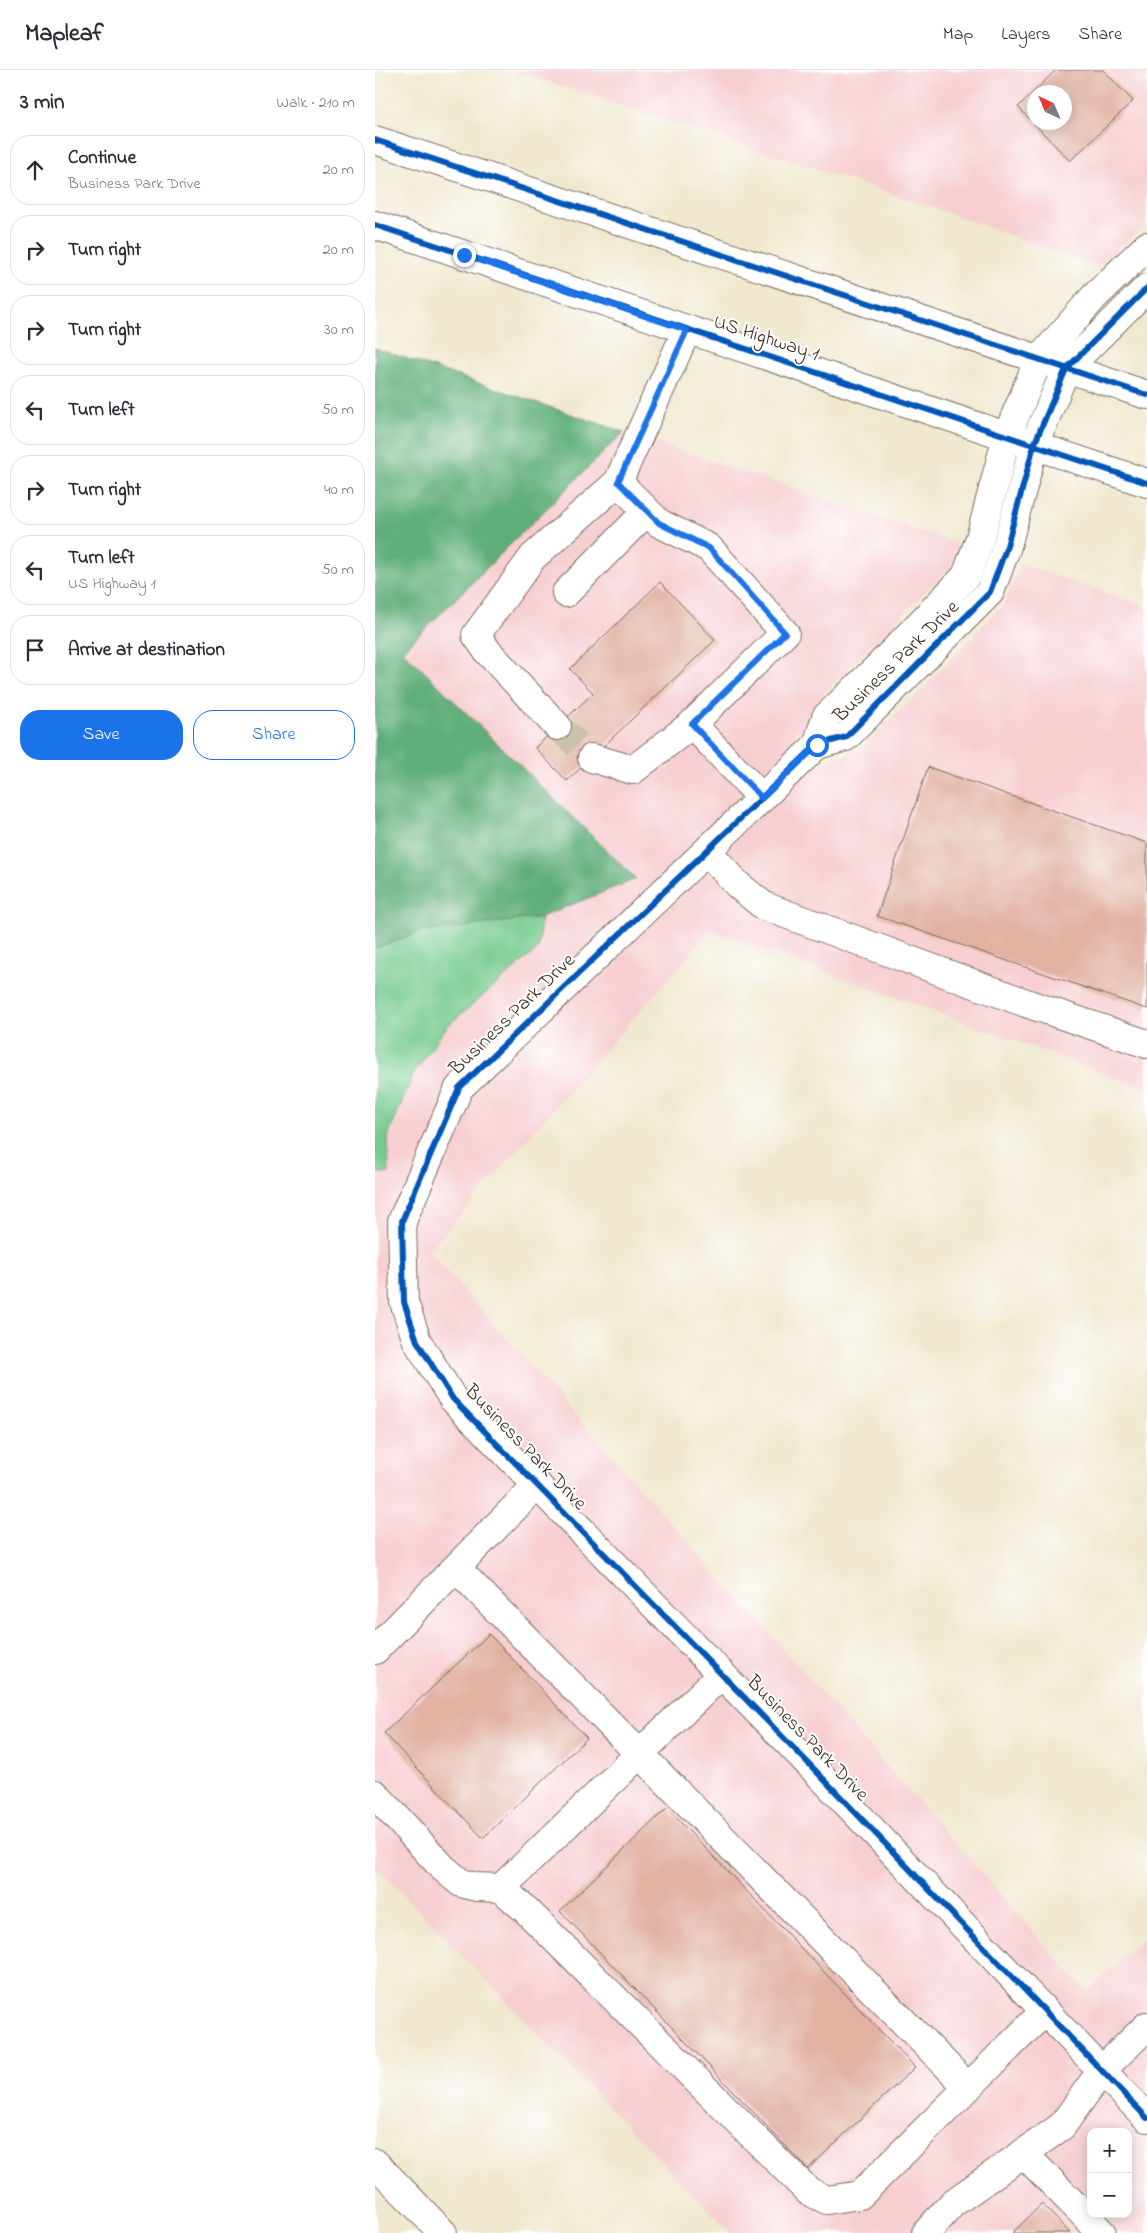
<!DOCTYPE html>
<html lang="en">
<head>
<meta charset="utf-8">
<style>
  body { margin:0; font-family:"Indie Flower",sans-serif; background:#f2f2f3; color:#2b2b33 }
  .controls { position:absolute; right:15px; bottom:15px; display:grid; overflow:hidden; border-radius:10px; box-shadow:0 2px 12px #0003 }
  .controls button { width:45px; height:45px; display:grid; place-items:center; padding:0; border:0; border-bottom:1px solid #e1e1e2; background:#fff; color:#2b2b33; font:25px sans-serif }
  .compass { position:absolute; left:652px; top:15px; width:45px; height:45px; border-radius:50%; background:#fff; box-shadow:0 2px 12px #0003; rotate:316deg }
  .stop { position:absolute; width:15px; height:15px; margin:-11px; border:4px solid #1a73e8; border-radius:50%; background:#fff }
  .stop.end { background:#1a73e8; border-color:#fff; box-shadow:0 1px 5px #0008 }
  .list { margin:0; padding:0; list-style:none }
  h2 { display:flex; justify-content:space-between; align-items:center; height:65px; margin:0; padding:0 20px; font-size:21px }
  h2 small { font-size:16px; font-weight:400; color:#7c7c81 }
  .list li { display:grid; grid-template-columns:32px 1fr auto; gap:15px; align-items:center; box-sizing:border-box; height:70px; margin:0 10px 10px; padding:0 10px; border:1px solid #e1e1e2; border-radius:20px }
  .list b { display:block; font-size:19px; white-space:nowrap }
  .list p { margin:0; font-size:16px; white-space:nowrap; color:#7c7c81 }
  .list em { font-size:16px; font-style:normal; color:#7c7c81 }
  .actions { display:flex; gap:10px; padding:15px 20px }
  .actions a { flex:1; padding:11px 0; border:1px solid #1a73e8; border-radius:20px; text-align:center; font-size:18px; color:#1a73e8 }
  .actions .main { background:#1a73e8; color:#fff }
  .icon { flex:none; width:28px; height:28px; fill:none; stroke:currentColor; stroke-width:2; stroke-linecap:round; stroke-linejoin:round }
  .map { position:relative; flex:none; width:772px; height:2163px; overflow:hidden }
  header { display:flex; align-items:center; gap:30px; box-sizing:border-box; height:70px; padding:0 25px; background:#fff; border-bottom:1px solid #e1e1e2 }
  header strong { font-size:24px }
  nav { display:flex; gap:28px; margin-inline-start:auto; font-size:18px }
  main { display:flex }
  aside { flex:1; background:#fff }
  .map>svg:first-child { display:block }
  .built { fill:#f7cfd1; fill-rule:evenodd }
  .green { fill:#74ca8e; stroke:#587a56 }
  .forest { fill:#5fae79; stroke:#4d6c4c }
  .building { fill:#e1b1a2; fill-rule:evenodd }
  .lines { fill:none; stroke-linecap:round; stroke-linejoin:round }
  .minor-tunnel { stroke:#ccc2ac; stroke-width:28; stroke-dasharray:28 14; stroke-linecap:butt }
  .minor-casing { stroke:#7a6c5c; stroke-width:30 }
  .major-casing { stroke:#7a6c5c; stroke-width:30 }
  .minor { stroke:#fff; stroke-width:28 }
  .major { stroke:#fff; stroke-width:28 }
  .cycleway-casing { stroke:#fff; stroke-width:9 }
  .cycleway { stroke:#0057b8; stroke-width:6 }
  .route { stroke:#1a73e8; stroke-width:6 }
  .labels { text-anchor:middle; dominant-baseline:central; stroke-width:4; stroke-linejoin:round; paint-order:stroke }
  .street-label { font-size:20px; fill:#3b2a1e; stroke:#fff }
</style>
</head>
<body>
<header>
<strong>Mapleaf</strong>
<nav><a>Map</a><a>Layers</a><a>Share</a></nav>
</header>
<main>
<aside>
<h2>3 min<small>Walk · 210 m</small></h2>
<ul class="list">
<li><svg class="icon" aria-label="ahead" viewBox="0 0 24 24"><path d="M12 20V5M6 11l6-6 6 6"/></svg><div><b>Continue</b><p>Business Park Drive</p></div><em>20 m</em></li>
<li><svg class="icon" aria-label="right" viewBox="0 0 24 24"><path d="M7 20v-9h11M14 6l5 5-5 5"/></svg><div><b>Turn right</b></div><em>20 m</em></li>
<li><svg class="icon" aria-label="right" viewBox="0 0 24 24"><path d="M7 20v-9h11M14 6l5 5-5 5"/></svg><div><b>Turn right</b></div><em>30 m</em></li>
<li><svg class="icon" aria-label="left" viewBox="0 0 24 24"><path d="M17 20v-9H6M10 6l-5 5 5 5"/></svg><div><b>Turn left</b></div><em>50 m</em></li>
<li><svg class="icon" aria-label="right" viewBox="0 0 24 24"><path d="M7 20v-9h11M14 6l5 5-5 5"/></svg><div><b>Turn right</b></div><em>40 m</em></li>
<li><svg class="icon" aria-label="left" viewBox="0 0 24 24"><path d="M17 20v-9H6M10 6l-5 5 5 5"/></svg><div><b>Turn left</b><p>US Highway 1</p></div><em>50 m</em></li>
<li><svg class="icon" aria-label="arrive" viewBox="0 0 24 24"><path d="M6 21V4h12l-3 4 3 4H6"/></svg><div><b>Arrive at destination</b></div></li>
</ul>
<div class="actions"><a class="main">Save</a><a>Share</a></div>
</aside>
<div class="map">
<svg width="772" height="2163" viewBox="0 0 772 2163">
  <rect width="100%" height="100%" fill="#fff"/>
  <filter id="ink" filterUnits="userSpaceOnUse"><feTurbulence type="fractalNoise" baseFrequency=".02" numOctaves="2"/><feDisplacementMap in="SourceGraphic" scale="10" xChannelSelector="R" yChannelSelector="G"/><feConvolveMatrix kernelMatrix="1 2 1 2 8 2 1 2 1" color-interpolation-filters="sRGB"/></filter>
  <filter id="wash" filterUnits="userSpaceOnUse"><feTurbulence type="fractalNoise" baseFrequency=".0096" numOctaves="4" result="noise"/><feDisplacementMap in="SourceGraphic" scale="20" xChannelSelector="R" yChannelSelector="G"/><feGaussianBlur stdDeviation="1.12" result="paint"/><feColorMatrix in="noise" values="0 0 0 0 0 0 0 0 0 0 0 0 0 0 0 0 0 1.4 0 .05"/><feComposite in="paint" operator="in"/></filter>
  <g filter="url(#wash)">
    <rect width="100%" height="100%" fill="#f0e8cf"/>
    <!-- built -->
    <path class="built" d="M137 0H772V152L724 197 539 131ZM660 22H690V52H660Z
      M249 362 584 474 576 496 439 634 428 660 420 663 424 673 421 684 453 697 456 689 484 680 548 619 628 535 645 494 772 536V1019L336 860 54 1181 712 1922 772 1865V2163H356L0 1796V1103H14L13 1066 39 1003 72 956 163 879 166 847 261 809 27 581ZM716 2062H753V2144H716Z"/>
    <!-- green -->
    <path class="green" d="M166 847 163 879 72 956 39 1003 13 1066 14 1103H0V878L45 862Z"/>
    <!-- forest -->
    <path class="forest" d="M0 278 249 362 28 581 261 809 166 847 45 862 0 878Z"/>
    <g id="blocks">
      <!-- building -->
      <path class="building" d="M681 0H728L758 31 695 91 643 37ZM660 22H690V52H660Z
        M285 512 340 570 192 711 160 678 218 623 195 599Z
        M553 697 772 773V939L502 846Z
        M114 1564 212 1668 108 1768 9 1663Z
        M292 1738 540 1997 433 2099 185 1841Z
        M667 2134 695 2163H637Z"/>
    </g>
  </g>
  <g filter="url(#ink)">
    <use href="#blocks" fill-opacity="0" stroke="#7a6c5c" stroke-width="1"/>
    <g class="lines">
      <!-- minor-tunnel -->
      <path class="minor-tunnel" d="M182 656 217 688"/>
      <!-- minor casing -->
      <g class="minor-casing">
        <path id="minor" d="M772 218 691 299 659 375 632 476 615 522 471 667 442 675 84 1018 27 1151 29 1232 42 1271 78 1329 439 1699 772 2048
          M312 260 243 412 284 453 334 478 410 563 317 654 387 728
          M191 523 272 441
          M182 656 113 582 101 565 158 487 243 412
          M442 675 451 647 505 595 591 506 605 468 632 366 663 291 718 228 772 176
          M217 688 258 700 317 654
          M332 781 364 816 389 836 651 933 772 974
          M81 1498 593 2017
          M0 1580 162 1415
          M0 1724 68 1798 86 1813 101 1817 126 1818 151 1840 433 2121 452 2130 485 2125 670 1941
          M126 1818 347 1604
          M648 2083 727 2163
          M0 2093 68 2163
          M551 2163 578 2133 687 2056 727 2000 772 1956"/>
      </g>
      <!-- major casing -->
      <g class="major-casing">
        <path id="major" d="M0 70 772 325
          M0 155 772 413"/>
      </g>
      <!-- minor -->
      <use href="#minor" class="minor"/>
      <!-- major -->
      <use href="#major" class="major"/>
      <!-- cycleway casing -->
      <g class="cycleway-casing">
        <path id="cycleway" d="M0 70 772 325
          M0 155 772 413
          M772 218 691 299 659 375 632 476 615 522 471 667 442 675 84 1018 27 1151 29 1232 42 1271 78 1329 439 1699 772 2048"/>
      </g>
      <!-- cycleway -->
      <use href="#cycleway" class="cycleway"/>
    </g>
  </g>
  <g class="lines" filter="url(#ink)">
    <!-- route -->
    <path class="route" d="M89 185 312 260 243 412 284 453 334 478 410 563 317 654 387 728 442 675"/>
  </g>
  <g class="labels">
    <!-- street labels -->
    <g class="street-label">
      <text transform="translate(391 269) rotate(18)">US Highway 1</text>
      <text transform="translate(522 592) rotate(-44)">Business Park Drive</text>
      <text transform="translate(138 945) rotate(-44)">Business Park Drive</text>
      <text transform="translate(150 1378) rotate(46)">Business Park Drive</text>
      <text transform="translate(432 1669) rotate(46)">Business Park Drive</text>
    </g>
  </g>
</svg>
<div class="controls">
<button>+</button>
<button>−</button>
</div>
<svg class="compass" viewBox="-18 -18 36 36"><path d="M0-13l5 13h-10z" fill="#e53935"/><path d="M0 13l5-13h-10z" fill="#7c7c81"/></svg>
<div class="stop" style="left:442px;top:675px"></div>
<div class="stop end" style="left:89px;top:185px"></div>
</div>
</main>
</body>
</html>
